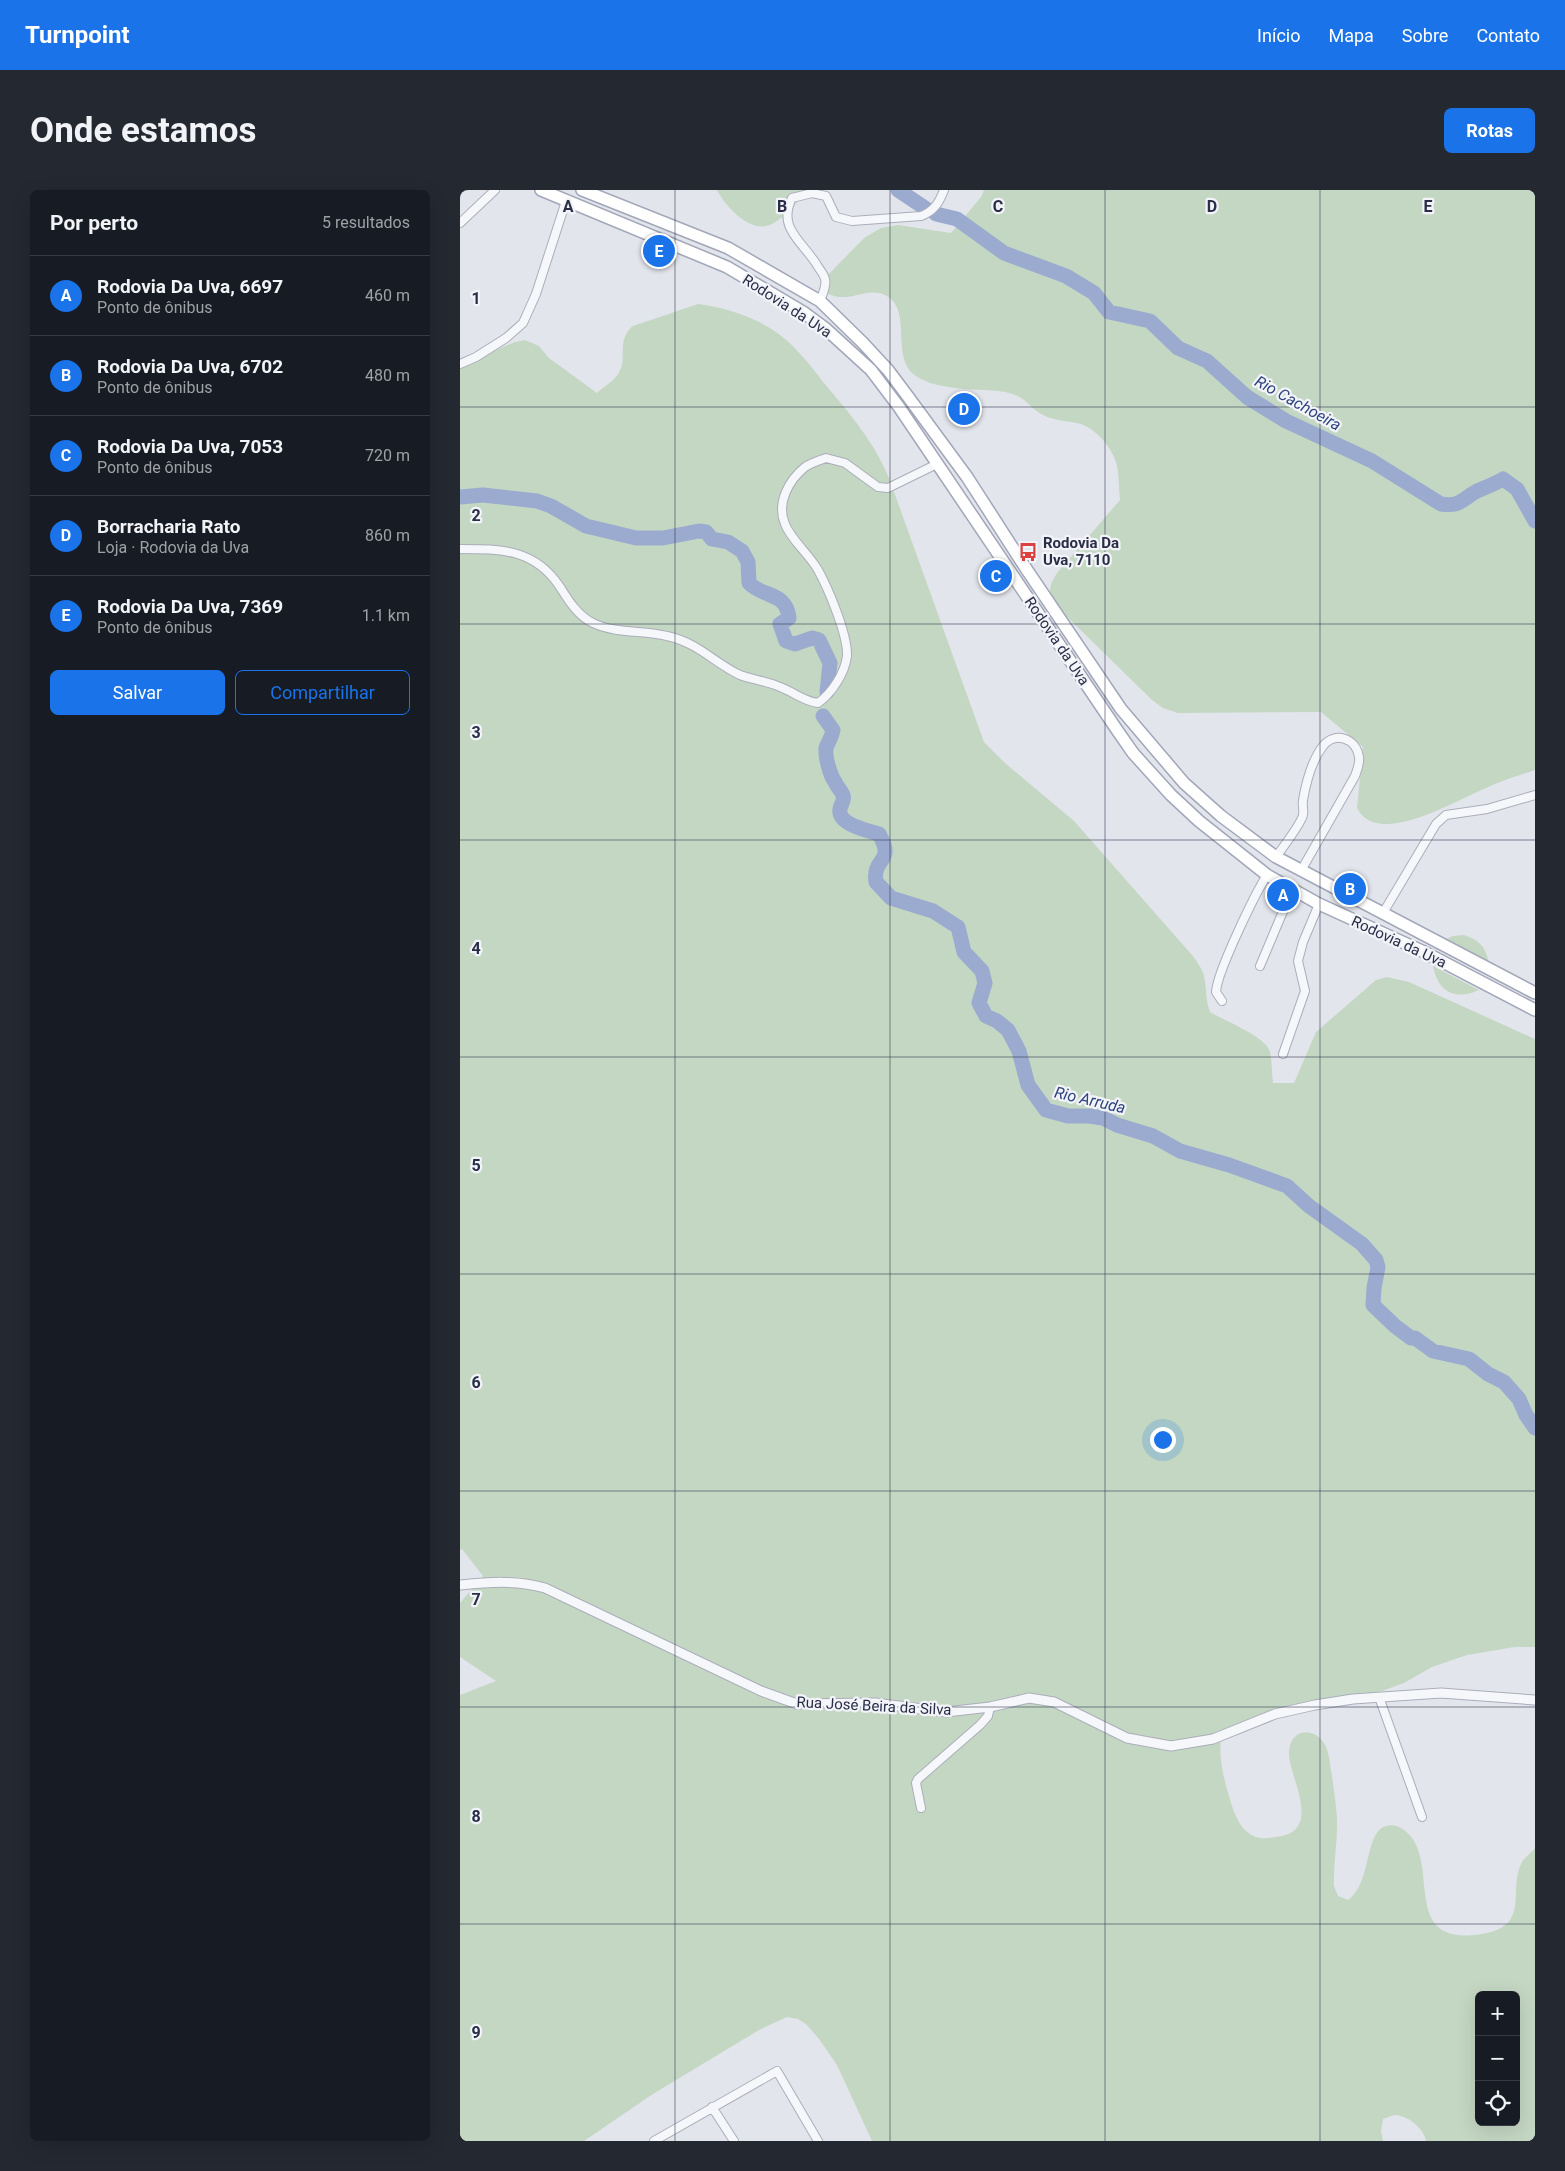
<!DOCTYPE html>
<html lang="pt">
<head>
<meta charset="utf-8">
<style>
  body { margin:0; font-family:Roboto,sans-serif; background:#242831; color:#f1f3f6 }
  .controls { position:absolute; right:15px; bottom:15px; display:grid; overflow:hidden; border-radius:8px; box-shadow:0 5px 20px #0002 }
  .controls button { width:45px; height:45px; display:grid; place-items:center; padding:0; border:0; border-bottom:1px solid #363941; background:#171b24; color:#f1f3f6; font:25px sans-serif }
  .you { position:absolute; left:702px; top:1249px; width:18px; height:18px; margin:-12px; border:4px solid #fff; border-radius:50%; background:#1a73e8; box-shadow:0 0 0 8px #1a73e833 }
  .badge { display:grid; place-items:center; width:32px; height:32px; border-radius:50%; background:#1a73e8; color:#fff; font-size:16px; font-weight:700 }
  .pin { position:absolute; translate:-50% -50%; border:2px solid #fff; box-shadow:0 1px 5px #0006 }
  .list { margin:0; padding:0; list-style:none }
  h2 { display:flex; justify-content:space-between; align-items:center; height:65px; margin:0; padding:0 20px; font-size:21px }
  h2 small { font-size:16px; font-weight:400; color:#9ea1a6 }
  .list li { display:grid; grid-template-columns:32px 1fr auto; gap:15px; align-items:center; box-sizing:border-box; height:80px; padding:0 20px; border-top:1px solid #363941 }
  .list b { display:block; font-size:19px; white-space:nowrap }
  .list p { margin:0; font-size:16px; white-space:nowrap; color:#9ea1a6 }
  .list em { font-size:16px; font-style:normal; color:#9ea1a6 }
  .actions { display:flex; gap:10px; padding:15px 20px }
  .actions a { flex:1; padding:11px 0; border:1px solid #1a73e8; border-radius:8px; text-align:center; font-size:18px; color:#1a73e8 }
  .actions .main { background:#1a73e8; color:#fff }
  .icon { flex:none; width:28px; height:28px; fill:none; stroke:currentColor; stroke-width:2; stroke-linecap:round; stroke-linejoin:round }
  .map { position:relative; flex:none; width:1075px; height:1951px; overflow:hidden; border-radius:8px }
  header { display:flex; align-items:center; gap:30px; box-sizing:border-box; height:70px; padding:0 25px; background:#1a73e8; color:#fff }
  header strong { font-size:24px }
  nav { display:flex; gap:28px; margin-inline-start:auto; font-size:18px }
  .intro { display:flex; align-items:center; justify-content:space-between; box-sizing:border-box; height:120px; padding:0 30px }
  h1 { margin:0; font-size:35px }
  .button { padding:12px 22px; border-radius:8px; background:#1a73e8; color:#fff; font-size:18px; font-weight:700 }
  main { display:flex; gap:30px; padding:0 30px }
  aside { flex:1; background:#171b24; border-radius:8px; box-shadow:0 5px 20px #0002 }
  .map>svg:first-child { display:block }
  .green { fill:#c4d7c3; fill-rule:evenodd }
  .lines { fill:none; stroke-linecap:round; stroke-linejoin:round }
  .river { stroke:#9babcf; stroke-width:15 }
  .minor-casing { stroke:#abaeba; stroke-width:10 }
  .tertiary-casing { stroke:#abaeba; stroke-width:11 }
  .primary-casing { stroke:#a1a6b9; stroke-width:14 }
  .minor { stroke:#f6f7fa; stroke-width:8 }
  .tertiary { stroke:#f6f7fa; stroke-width:9 }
  .primary { stroke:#fff; stroke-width:11 }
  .grid { fill:none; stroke:#292e46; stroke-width:1; stroke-opacity:0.55 }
  .labels { text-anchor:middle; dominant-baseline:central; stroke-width:4.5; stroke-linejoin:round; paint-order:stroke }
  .street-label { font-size:15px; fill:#292e46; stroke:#f3f4f9 }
  .poi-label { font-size:15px; font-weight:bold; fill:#292e46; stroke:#f3f4f9; text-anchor:start }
  .water-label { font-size:16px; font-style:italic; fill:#2e447f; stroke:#f3f4f9 }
  .grid-label { font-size:16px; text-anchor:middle; font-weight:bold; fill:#292e46; stroke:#f3f4f9; stroke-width:4.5; stroke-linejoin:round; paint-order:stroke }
</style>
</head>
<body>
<header>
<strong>Turnpoint</strong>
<nav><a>Início</a><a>Mapa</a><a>Sobre</a><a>Contato</a></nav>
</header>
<div class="intro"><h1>Onde estamos</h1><a class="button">Rotas</a></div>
<main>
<aside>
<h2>Por perto<small>5 resultados</small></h2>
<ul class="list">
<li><span class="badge">A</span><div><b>Rodovia Da Uva, 6697</b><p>Ponto de ônibus</p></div><em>460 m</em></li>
<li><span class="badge">B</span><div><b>Rodovia Da Uva, 6702</b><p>Ponto de ônibus</p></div><em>480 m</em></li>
<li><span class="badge">C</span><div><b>Rodovia Da Uva, 7053</b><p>Ponto de ônibus</p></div><em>720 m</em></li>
<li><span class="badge">D</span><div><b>Borracharia Rato</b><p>Loja · Rodovia da Uva</p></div><em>860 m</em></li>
<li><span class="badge">E</span><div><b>Rodovia Da Uva, 7369</b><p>Ponto de ônibus</p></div><em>1.1 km</em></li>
</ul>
<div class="actions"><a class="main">Salvar</a><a>Compartilhar</a></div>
</aside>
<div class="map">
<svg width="1075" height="1951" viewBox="0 0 1075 1951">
  <rect width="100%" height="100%" fill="#e3e5ec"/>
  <!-- green -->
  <path class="green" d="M257 0H349C337 11 326 27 312 34 291 45 265 16 257 0Z
    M524 0H1075V580C1058 586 1040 591 1024 599 997 610 931 650 904 627 901 625 899 621 897 618L903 557 861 522 718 523 703 518 692 510 596 416C588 401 588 398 597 383L660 310C659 299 659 286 657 276 653 258 637 240 621 234 610 231 598 231 587 227 566 218 568 204 538 201 514 199 476 200 456 186 429 168 454 119 425 105 406 96 388 115 367 103L366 87 404 48 421 38 438 35 491 43 521 7Z
    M238 114C264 117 299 128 320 145 337 158 351 176 364 193 390 224 413 250 429 288L524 552 545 573 614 631 732 765C737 772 742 778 744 786 747 799 745 808 750 822 763 830 807 847 810 862 812 871 812 883 813 893H834L856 842 916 790 927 787 949 792 1075 849V1457H1055L1007 1465 972 1477 944 1493 922 1501 834 1517 761 1548C758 1571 766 1597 773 1619 778 1632 785 1645 800 1648 808 1649 814 1647 822 1646 862 1637 828 1585 829 1562 830 1537 857 1536 866 1557 870 1566 870 1577 872 1586 874 1600 876 1614 877 1628 878 1651 873 1673 874 1696L878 1706 888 1710C912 1694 904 1642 926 1636 933 1634 939 1636 944 1640 984 1669 936 1758 1022 1744 1072 1736 1047 1700 1062 1672 1065 1667 1071 1663 1075 1658V1951H966C964 1939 949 1926 935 1925 932 1925 927 1928 923 1929L921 1941 923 1951H412L377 1875 359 1849 346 1834 338 1829 327 1827 299 1840 193 1904 124 1951H0V1505L36 1491 0 1467V1413L23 1386 2 1359 0 1360V175L55 152 65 150 79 156 89 168 137 203C143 197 154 191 158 184 169 168 155 151 173 136ZM1019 1805H1056V1932H1019Z
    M1004 745C1019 750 1026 757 1029 773L984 750 993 746Z
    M973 776 1019 800C995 811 978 802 973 776Z"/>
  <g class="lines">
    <!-- river -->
    <path class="river" d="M438 0 468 20
      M476 24 497 29 544 63 606 86 634 103 649 122 690 131 718 158 747 171 787 207 826 231 912 271 981 314C1001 317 1002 309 1017 301 1026 297 1035 294 1043 289L1057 299 1075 331
      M0 307 23 305 77 311 91 316 126 336 176 348H203L239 341 246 342 252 349 268 352 282 361 288 372 289 393C303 408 326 401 329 428L320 434 326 451 335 454 352 448 359 450 370 473 367 502
      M363 526 373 540C372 547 368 552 366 558 365 567 370 585 375 592 377 597 381 600 383 605 385 611 381 613 380 619 377 634 408 641 419 644 436 674 412 666 416 692L431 708 473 721 498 737 504 762 522 781 525 793 519 813 526 826 537 831 548 840 559 861 568 895 586 920 608 926H629L643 928 657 935 693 946 720 961 769 975 827 996 849 1016 902 1054 916 1070 918 1077 914 1098 913 1115 935 1136 951 1148H955L973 1161 1009 1169 1028 1184 1044 1192 1059 1209 1066 1225 1075 1238"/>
    <!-- minor casing -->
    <g class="minor-casing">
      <path id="minor" d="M0 33 35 0
        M360 111C362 105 367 96 365 89 364 84 359 79 357 75 342 51 317 38 332 8L352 3 366 6 376 27 392 31 461 26C474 21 479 13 484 0
        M0 174 16 167 46 148 63 133 76 104 106 11
        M0 359C42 359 75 359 100 397 109 411 118 426 133 433 156 444 183 440 207 446 239 453 254 473 280 485 293 490 308 491 320 497 334 502 343 511 358 513 372 503 385 483 387 466 388 445 368 398 358 380 349 364 331 350 325 334 316 313 329 290 345 277 351 273 360 270 366 268L385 273 418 297 428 298 477 274
        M816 667C823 657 841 634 843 625 844 620 842 615 843 610 846 593 852 570 863 556 875 541 896 548 899 567 900 574 897 580 895 586L842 679
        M923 723 976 634 986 625 1027 619 1075 605
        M800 776 832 700
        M762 811 756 802C757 782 795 704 807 685
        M823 864 845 801 838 771 843 752 859 714
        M919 1507 962 1627
        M461 1618 456 1593 458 1589 520 1535 528 1526 530 1517
        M252 1917 274 1951
        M194 1951 317 1881 358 1951"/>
    </g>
    <!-- tertiary casing -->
    <g class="tertiary-casing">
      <path id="tertiary" d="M0 1395C30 1392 56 1390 85 1398L301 1501 337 1514 415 1513 486 1522 530 1517 569 1508 594 1512 667 1548 711 1556 753 1549 815 1524 855 1515 893 1509 981 1503 1075 1510"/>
    </g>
    <!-- primary casing -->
    <g class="primary-casing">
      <path id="primary" d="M81 0 267 77 343 122 366 139 411 180 439 217 657 540 673 563 711 605 739 631 807 685 859 714 962 761 1075 820
        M122 0 268 58 360 111 403 153 428 180 449 208 507 287 567 380 661 519 724 593 761 626 816 667 1075 803"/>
    </g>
    <!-- minor -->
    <use href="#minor" class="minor"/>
    <!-- tertiary -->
    <use href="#tertiary" class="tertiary"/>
    <!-- primary -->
    <use href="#primary" class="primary"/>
  </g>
  <!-- grid -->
  <path class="grid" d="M215 0V1951M430 0V1951M645 0V1951M860 0V1951M0 217H1075M0 434H1075M0 650H1075M0 867H1075M0 1084H1075M0 1301H1075M0 1517H1075M0 1734H1075"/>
  <!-- icons -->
  <defs>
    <g id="bus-bare" transform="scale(1.5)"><path d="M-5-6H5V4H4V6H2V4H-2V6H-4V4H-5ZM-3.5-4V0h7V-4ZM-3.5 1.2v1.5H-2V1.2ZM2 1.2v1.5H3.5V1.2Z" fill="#dc423d" stroke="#f3f4f9" stroke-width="2.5" paint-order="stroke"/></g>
  </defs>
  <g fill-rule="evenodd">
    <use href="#bus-bare" x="568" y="362"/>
  </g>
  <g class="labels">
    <!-- street labels -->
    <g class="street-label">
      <text transform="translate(327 116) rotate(33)">Rodovia da Uva</text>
      <text transform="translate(597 451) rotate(56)">Rodovia da Uva</text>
      <text transform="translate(939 752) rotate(25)">Rodovia da Uva</text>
      <text transform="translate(414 1516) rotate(3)">Rua José Beira da Silva</text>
    </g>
    <!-- poi labels -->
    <g class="poi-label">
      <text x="583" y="353">Rodovia Da<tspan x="583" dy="17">Uva, 7110</tspan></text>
    </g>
    <!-- water labels -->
    <g class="water-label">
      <text transform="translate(838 213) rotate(29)">Rio Cachoeira</text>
      <text transform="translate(630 910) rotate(13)">Rio Arruda</text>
    </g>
  </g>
  <g class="grid-label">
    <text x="108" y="22">A</text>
    <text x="322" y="22">B</text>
    <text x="538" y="22">C</text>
    <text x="752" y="22">D</text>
    <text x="968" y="22">E</text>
    <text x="16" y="114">1</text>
    <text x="16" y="331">2</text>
    <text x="16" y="548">3</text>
    <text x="16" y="764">4</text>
    <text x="16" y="981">5</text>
    <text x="16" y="1198">6</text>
    <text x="16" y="1415">7</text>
    <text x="16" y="1632">8</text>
    <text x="16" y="1848">9</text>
  </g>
</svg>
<div class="controls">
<button>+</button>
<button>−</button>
<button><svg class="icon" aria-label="locate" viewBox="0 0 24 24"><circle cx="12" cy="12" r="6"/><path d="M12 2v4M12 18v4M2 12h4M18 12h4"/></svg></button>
</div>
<div class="you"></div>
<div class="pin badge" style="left:823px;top:705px">A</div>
<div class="pin badge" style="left:890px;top:699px">B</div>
<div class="pin badge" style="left:536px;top:386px">C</div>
<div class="pin badge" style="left:504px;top:219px">D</div>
<div class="pin badge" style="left:199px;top:61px">E</div>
</div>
</main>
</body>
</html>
